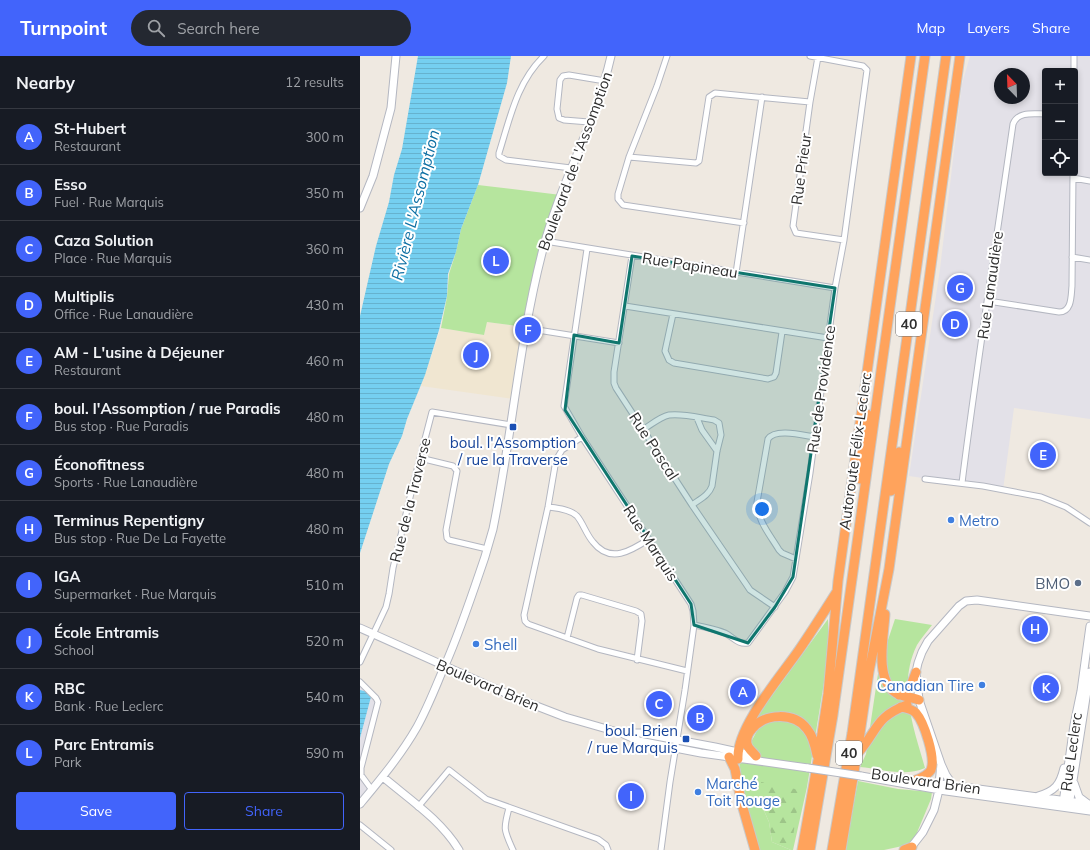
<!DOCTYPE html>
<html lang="en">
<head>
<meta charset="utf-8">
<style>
  body { margin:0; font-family:Mulish,sans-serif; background:#242831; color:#f1f3f6 }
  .controls { position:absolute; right:12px; top:12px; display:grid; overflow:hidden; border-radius:4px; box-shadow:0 2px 6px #0003 }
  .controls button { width:36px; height:36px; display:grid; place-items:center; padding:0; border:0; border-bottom:1px solid #363941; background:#171b24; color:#f1f3f6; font:20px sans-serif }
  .compass { position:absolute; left:634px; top:12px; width:36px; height:36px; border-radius:50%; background:#171b24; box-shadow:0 2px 6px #0003; rotate:337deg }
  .you { position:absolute; left:402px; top:453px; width:14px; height:14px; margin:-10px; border:3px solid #fff; border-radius:50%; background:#1a73e8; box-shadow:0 0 0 6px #1a73e833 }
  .badge { display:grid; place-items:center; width:26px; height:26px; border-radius:50%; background:#4264fb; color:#fff; font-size:13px; font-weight:700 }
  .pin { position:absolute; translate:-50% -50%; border:2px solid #fff; box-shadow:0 1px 4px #0006 }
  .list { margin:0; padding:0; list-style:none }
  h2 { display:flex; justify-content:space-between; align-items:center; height:52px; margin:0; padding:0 16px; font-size:17px }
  h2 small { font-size:13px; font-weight:400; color:#9ea1a6 }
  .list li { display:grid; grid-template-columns:26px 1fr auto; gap:12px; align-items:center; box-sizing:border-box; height:56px; padding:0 16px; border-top:1px solid #363941 }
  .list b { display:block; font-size:15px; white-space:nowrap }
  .list p { margin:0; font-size:13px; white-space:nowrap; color:#9ea1a6 }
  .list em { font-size:13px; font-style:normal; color:#9ea1a6 }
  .actions { display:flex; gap:8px; padding:12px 16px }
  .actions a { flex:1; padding:9px 0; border:1px solid #4264fb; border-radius:4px; text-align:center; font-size:14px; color:#4264fb }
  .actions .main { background:#4264fb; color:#fff }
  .icon { flex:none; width:22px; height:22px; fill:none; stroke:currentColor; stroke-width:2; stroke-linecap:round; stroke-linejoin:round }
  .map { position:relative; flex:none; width:730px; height:794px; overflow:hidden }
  header { display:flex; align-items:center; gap:24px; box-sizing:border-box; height:56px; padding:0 20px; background:#4264fb; color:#fff }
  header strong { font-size:19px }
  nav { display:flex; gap:22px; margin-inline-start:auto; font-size:14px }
  .search { width:280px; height:36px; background:#242831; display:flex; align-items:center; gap:10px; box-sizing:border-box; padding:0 14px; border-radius:22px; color:#9ea1a6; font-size:15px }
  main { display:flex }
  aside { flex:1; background:#171b24 }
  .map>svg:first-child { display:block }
  .industrial { fill:#e3e1e8; fill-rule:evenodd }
  .education { fill:#f0e6d1 }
  .green { fill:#b6e59e; fill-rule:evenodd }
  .forest { fill:url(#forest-firs) }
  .water { fill:url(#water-rules) }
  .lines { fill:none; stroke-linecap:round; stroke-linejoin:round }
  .street-casing { stroke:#b4b7c1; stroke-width:7 }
  .secondary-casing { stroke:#b4b7c1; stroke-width:9 }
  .highway-casing { stroke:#c9c9c9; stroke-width:11 }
  .street { stroke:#fff; stroke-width:5 }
  .secondary { stroke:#fff; stroke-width:7 }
  .highway { stroke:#ffa35c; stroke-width:9 }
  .secondary-bridge-casing { stroke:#b4b7c1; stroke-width:9; stroke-linecap:butt }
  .secondary-bridge { stroke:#fff; stroke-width:7 }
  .marked { fill:#0f766e; fill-opacity:0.2; stroke:#0f766e; stroke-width:3; stroke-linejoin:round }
  .transit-dot { fill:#1a4fb4; stroke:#fff; stroke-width:1.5 }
  .shop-dot { fill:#3f7fe0; stroke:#fff; stroke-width:1.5 }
  .service-dot { fill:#5c6f8a; stroke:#fff; stroke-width:1.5 }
  .labels { text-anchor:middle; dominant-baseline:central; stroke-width:4; stroke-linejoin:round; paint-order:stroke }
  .shield { fill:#fff; stroke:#6d6d6d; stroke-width:1 }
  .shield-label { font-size:14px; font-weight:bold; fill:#2e2e2e }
  .street-label { font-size:15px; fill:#2e2e2e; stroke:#fff }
  .transit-label { font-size:15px; fill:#164399; stroke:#fff }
  .shop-label { font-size:15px; fill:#366cbe; stroke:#fff; text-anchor:start }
  .service-label { font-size:15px; fill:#4e5e75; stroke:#fff; text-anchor:end }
  .water-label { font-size:16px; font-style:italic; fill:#0d6fa3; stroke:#fff }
</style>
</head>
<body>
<header>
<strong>Turnpoint</strong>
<div class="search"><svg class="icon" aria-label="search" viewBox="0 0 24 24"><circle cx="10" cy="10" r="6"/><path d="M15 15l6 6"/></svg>Search here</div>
<nav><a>Map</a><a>Layers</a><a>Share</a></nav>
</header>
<main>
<aside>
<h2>Nearby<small>12 results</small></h2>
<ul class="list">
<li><span class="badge">A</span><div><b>St-Hubert</b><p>Restaurant</p></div><em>300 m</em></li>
<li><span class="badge">B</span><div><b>Esso</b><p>Fuel · Rue Marquis</p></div><em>350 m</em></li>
<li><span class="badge">C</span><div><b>Caza Solution</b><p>Place · Rue Marquis</p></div><em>360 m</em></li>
<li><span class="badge">D</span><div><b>Multiplis</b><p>Office · Rue Lanaudière</p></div><em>430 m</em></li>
<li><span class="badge">E</span><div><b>AM - L'usine à Déjeuner</b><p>Restaurant</p></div><em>460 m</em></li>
<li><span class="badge">F</span><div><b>boul. l'Assomption / rue Paradis</b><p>Bus stop · Rue Paradis</p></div><em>480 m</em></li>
<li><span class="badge">G</span><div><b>Éconofitness</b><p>Sports · Rue Lanaudière</p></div><em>480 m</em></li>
<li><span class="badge">H</span><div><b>Terminus Repentigny</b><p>Bus stop · Rue De La Fayette</p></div><em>480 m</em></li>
<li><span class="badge">I</span><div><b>IGA</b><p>Supermarket · Rue Marquis</p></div><em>510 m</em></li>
<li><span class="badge">J</span><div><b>École Entramis</b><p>School</p></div><em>520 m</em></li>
<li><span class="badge">K</span><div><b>RBC</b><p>Bank · Rue Leclerc</p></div><em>540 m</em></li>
<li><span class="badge">L</span><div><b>Parc Entramis</b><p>Park</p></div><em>590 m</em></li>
</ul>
<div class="actions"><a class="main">Save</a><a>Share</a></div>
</aside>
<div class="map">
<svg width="730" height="794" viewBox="0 0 730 794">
  <defs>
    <pattern id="forest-firs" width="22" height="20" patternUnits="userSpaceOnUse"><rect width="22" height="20" fill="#b6e59e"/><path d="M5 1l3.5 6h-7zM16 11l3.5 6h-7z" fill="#9dc588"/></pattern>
    <pattern id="water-rules" width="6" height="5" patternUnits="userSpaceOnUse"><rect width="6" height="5" fill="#75cff0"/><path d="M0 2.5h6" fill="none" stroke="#66b2ce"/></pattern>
  </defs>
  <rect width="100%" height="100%" fill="#efe9e1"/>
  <!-- industrial -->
  <path class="industrial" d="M610 0H730V363L654 352 643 434 549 420 580 213 602 28ZM685 15H715V117H685ZM640 18H664V42H640Z
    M0 626 18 646 1 719 12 734 0 748Z"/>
  <!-- education -->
  <path class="education" d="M127 266 165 271 154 343 61 330 81 272 124 279Z"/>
  <!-- green -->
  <path class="green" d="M118 129 201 139 165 271 127 266 124 279 81 272 87 241 89 218 96 196 101 173Z
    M468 563V602L447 731 433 794H400L386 749 379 706 395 708 393 689 391 686 398 673 392 667ZM402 734 431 794 412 786 409 766 402 750Z
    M535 563 572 569C567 576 561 582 557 589 537 629 554 673 565 712 545 721 521 713 500 711L506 698 519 611Z
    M498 725 538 733 572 736 571 743 556 779 547 789 524 794H485Z"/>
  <!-- forest -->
  <path class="forest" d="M401 726 440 734 431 794 412 786 409 766 402 750V734Z"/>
  <!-- water -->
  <path class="water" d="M58 0H151L147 27 118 129 101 173 96 196 88 218 87 240 79 274 65 319 47 363 42 380 29 408 0 497V260L16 190 29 146 34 119 42 93Z
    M0 634 12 637 0 682Z"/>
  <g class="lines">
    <!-- street casing -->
    <g class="street-casing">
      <path id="street" d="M184 0C157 26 150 62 139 97V100L146 104 211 112
        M307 0 297 30 269 101 258 138V143L263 149 384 167
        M458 1 450 46 433 170 436 177 484 184
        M714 15V0
        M229 66 204 64 199 62 197 53 200 24 203 20 209 19 245 25
        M269 101 336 107 339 105 349 41 355 37 450 46
        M713 122 730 125
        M185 185 475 232
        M227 193 204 350 222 381 331 548 333 555 334 569 325 634 310 726 301 794
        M272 200 254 316V327L256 332 332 449 386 528 390 534 415 551
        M712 201 730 204
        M376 217 402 41
        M628 245 699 256C712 256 711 240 712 230L713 117
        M265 250 468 282
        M313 258 305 295 309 304 314 307 408 323 414 321 416 317 422 276
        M165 272 259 287
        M337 362 342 374 357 395
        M284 373C292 368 300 361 309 359 323 357 340 362 354 364L359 367 361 379 357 395 352 430C349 439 340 443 332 449
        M222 381 202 394 196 404 188 451 164 559 165 565 168 568 238 593 327 615
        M60 402 93 410 97 415 86 474 87 482 89 484 127 493
        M565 423 623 430 681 441 706 451 730 467
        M602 427C617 307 636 187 653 68 658 55 674 58 685 58
        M188 451C196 452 210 453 217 460 223 467 226 478 233 486 250 508 271 495 289 483
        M436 503 422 497 419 494C410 479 397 464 397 446L408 383C415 372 442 379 454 381
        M334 569C345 571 355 573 365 577 373 581 378 589 388 587L425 536 433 521 436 503 450 417 475 232 484 184 507 14 503 10 450 0
        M207 582 217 542 219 539H222L276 555 281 558 282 565 277 604
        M0 606 26 551 29 538 33 512 53 429 72 356 151 369
        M0 626 16 642 18 646 1 712V719L12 734
        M58 751 89 714 126 743 238 783 246 789 248 794
        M149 752C143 774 144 774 153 794
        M0 769 31 794"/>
    </g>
    <!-- secondary casing -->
    <g class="secondary-casing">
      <path id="secondary" d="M0 152 13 120 31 52 36 0
        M0 572 161 644 205 661 261 677 279 685 341 697 448 712
        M265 677H280L355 691 396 700
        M581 708 586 719 593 729
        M501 720 586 735 730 755
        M522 720 730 748
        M23 721C49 743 81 764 99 794
        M714 727 719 741 727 747
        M678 740C695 735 700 729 704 712
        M703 747 714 669 721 635 730 570
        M0 748C20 724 41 699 57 671 67 653 74 635 82 616 95 588 105 559 115 530 122 511 128 492 133 473 152 380 159 285 183 193 200 127 236 67 251 0
        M709 750 730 616
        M549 794 563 776 574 754 578 738 581 708 559 644 556 616 558 607 562 596 568 585 599 550 606 545 617 544 730 560"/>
    </g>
    <!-- highway casing -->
    <g class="highway-casing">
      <path id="highway" d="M500 423 507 358
        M531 435 539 396
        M525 558C524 579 514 624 536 637 542 641 552 641 559 644
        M539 639 550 632 556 616
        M541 651C546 652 552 653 556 657 564 666 576 702 571 714 568 719 561 722 556 724
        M498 697C518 674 515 661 547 649
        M396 700C393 696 388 693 387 688 386 682 388 677 392 673 405 657 434 656 447 673 453 680 455 689 457 699
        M369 701 375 713 381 745 395 794
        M378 703C376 672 421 620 439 594 452 575 464 556 476 537
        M442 794 458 704 468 638 478 525 551 0
        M450 794 473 659 565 0
        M472 794 492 677 586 0
        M481 794 497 698 509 616 529 513 600 0
        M544 794 552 791"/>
    </g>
    <!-- street -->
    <use href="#street" class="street"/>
    <!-- secondary -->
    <use href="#secondary" class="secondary"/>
    <!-- highway -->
    <use href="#highway" class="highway"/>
    <!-- secondary-bridge casing -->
    <g class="secondary-bridge-casing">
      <path id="secondary-bridge" d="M448 712 501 720"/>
    </g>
    <!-- secondary-bridge -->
    <use href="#secondary-bridge" class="secondary-bridge"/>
  </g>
  <!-- marked area -->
  <path class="marked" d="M272 200 475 232 433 521 415 551 388 587 334 569 331 548 205 354 214 279 259 287Z"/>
  <!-- markers -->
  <g class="transit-dot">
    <rect x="149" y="367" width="8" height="8" rx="2"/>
    <rect x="322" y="679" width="8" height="8" rx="2"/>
  </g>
  <g class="shop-dot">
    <circle cx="591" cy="464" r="4"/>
    <circle cx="116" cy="588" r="4"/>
    <circle cx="622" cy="629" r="4"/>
    <circle cx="338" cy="736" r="4"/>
  </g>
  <circle class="service-dot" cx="718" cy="527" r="4"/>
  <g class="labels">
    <!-- shield labels -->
    <g class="shield">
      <rect x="536" y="256" width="26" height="24" rx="3"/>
      <rect x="476" y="685" width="26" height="24" rx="3"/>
    </g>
    <g class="shield-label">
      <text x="549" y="268">40</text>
      <text x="489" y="697">40</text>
    </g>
    <!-- street labels -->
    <g class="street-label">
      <text transform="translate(215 105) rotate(-70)">Boulevard de L'Assomption</text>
      <text transform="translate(441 113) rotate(-82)">Rue Prieur</text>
      <text transform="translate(330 209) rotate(9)">Rue Papineau</text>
      <text transform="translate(630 229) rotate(-82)">Rue Lanaudière</text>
      <text transform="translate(461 333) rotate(-82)">Rue de Providence</text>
      <text transform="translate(294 390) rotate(57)">Rue Pascal</text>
      <text transform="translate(495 395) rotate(-82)">Autoroute Félix-Leclerc</text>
      <text transform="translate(50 444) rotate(-76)">Rue de la Traverse</text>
      <text transform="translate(291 487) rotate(57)">Rue Marquis</text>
      <text transform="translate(128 629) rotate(23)">Boulevard Brien</text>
      <text transform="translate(711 696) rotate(-82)">Rue Leclerc</text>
      <text transform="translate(566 725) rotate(8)">Boulevard Brien</text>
    </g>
    <!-- transit labels -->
    <g class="transit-label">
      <text x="153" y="386">boul. l'Assomption<tspan x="153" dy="17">/ rue la Traverse</tspan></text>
      <text x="318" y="674" text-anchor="end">boul. Brien<tspan x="318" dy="17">/ rue Marquis</tspan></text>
    </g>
    <!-- shop labels -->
    <g class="shop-label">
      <text x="599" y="464">Metro</text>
      <text x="124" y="588">Shell</text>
      <text x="614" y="629" text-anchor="end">Canadian Tire</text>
      <text x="346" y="727">Marché<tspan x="346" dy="17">Toit Rouge</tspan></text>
    </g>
    <!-- service labels -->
    <g class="service-label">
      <text x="710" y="527">BMO</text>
    </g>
    <!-- water labels -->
    <g class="water-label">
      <text transform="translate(55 149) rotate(-76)">Rivière L'Assomption</text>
    </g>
  </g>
</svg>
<div class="controls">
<button>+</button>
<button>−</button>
<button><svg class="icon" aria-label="locate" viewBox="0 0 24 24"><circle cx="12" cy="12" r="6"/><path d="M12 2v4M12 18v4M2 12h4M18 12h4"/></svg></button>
</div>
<svg class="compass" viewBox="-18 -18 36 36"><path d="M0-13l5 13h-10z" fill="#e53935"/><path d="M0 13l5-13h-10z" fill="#9ea1a6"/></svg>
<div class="you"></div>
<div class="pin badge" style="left:383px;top:636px">A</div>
<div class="pin badge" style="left:340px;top:662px">B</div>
<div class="pin badge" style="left:299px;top:648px">C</div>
<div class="pin badge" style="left:595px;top:268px">D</div>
<div class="pin badge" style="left:683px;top:399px">E</div>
<div class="pin badge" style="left:168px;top:274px">F</div>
<div class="pin badge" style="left:600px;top:232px">G</div>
<div class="pin badge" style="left:675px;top:573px">H</div>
<div class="pin badge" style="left:271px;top:740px">I</div>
<div class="pin badge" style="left:116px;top:299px">J</div>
<div class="pin badge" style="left:686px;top:632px">K</div>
<div class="pin badge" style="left:136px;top:205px">L</div>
</div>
</main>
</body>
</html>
